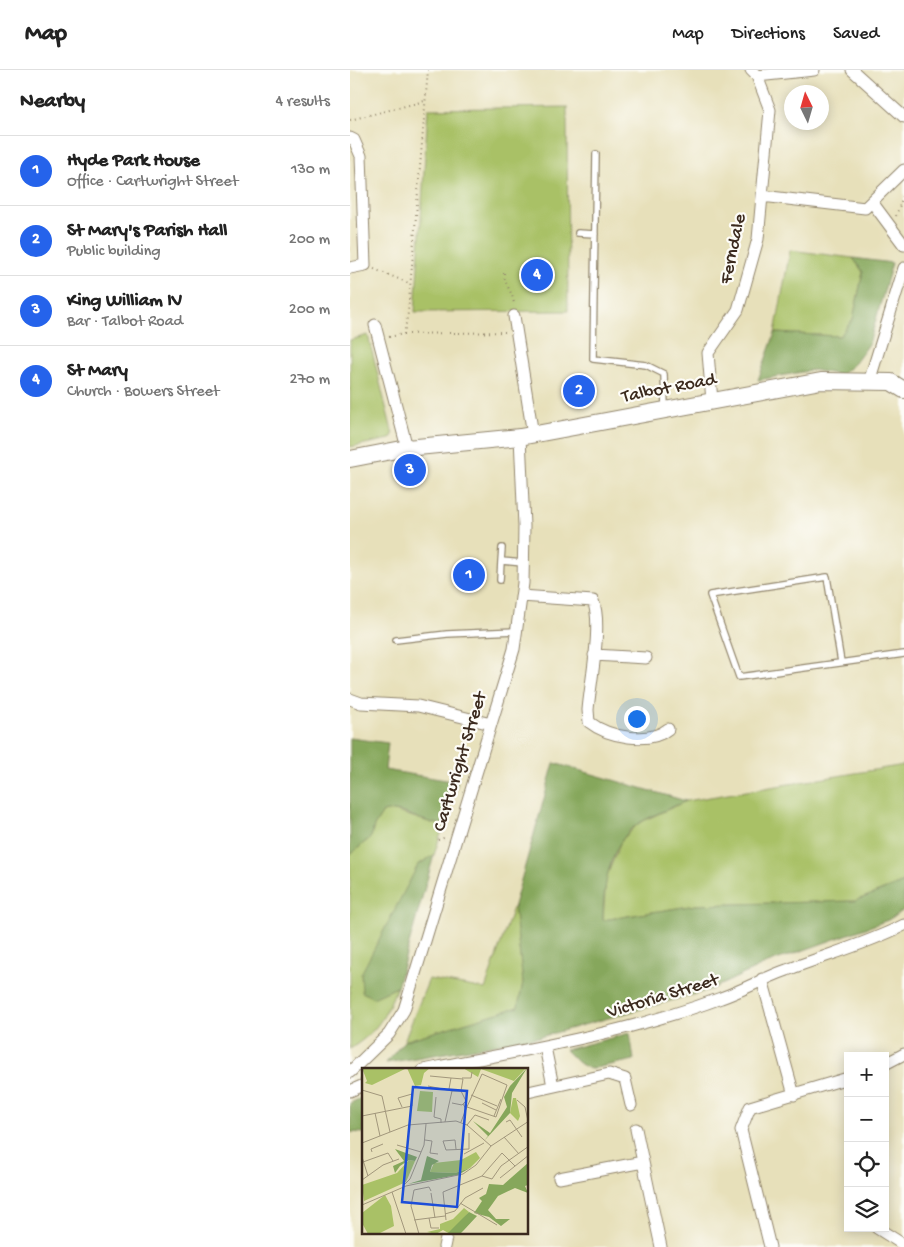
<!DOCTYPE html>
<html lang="en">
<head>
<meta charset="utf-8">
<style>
  body { margin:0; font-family:"Gochi Hand",sans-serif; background:#f6f6f6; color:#222 }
  .controls { position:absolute; right:15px; bottom:15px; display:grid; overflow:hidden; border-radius:0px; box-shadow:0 2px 12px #0003 }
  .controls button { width:45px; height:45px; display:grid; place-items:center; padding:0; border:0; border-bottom:1px solid #e0e0e0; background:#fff; color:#222; font:25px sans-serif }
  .compass { position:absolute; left:434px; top:15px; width:45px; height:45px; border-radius:50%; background:#fff; box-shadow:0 2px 12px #0003; rotate:355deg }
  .you { position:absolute; left:286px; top:648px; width:18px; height:18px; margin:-12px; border:4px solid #fff; border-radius:50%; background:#1a73e8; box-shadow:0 0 0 8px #1a73e833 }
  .badge { display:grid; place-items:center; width:32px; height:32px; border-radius:50%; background:#2563eb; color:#fff; font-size:16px; font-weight:700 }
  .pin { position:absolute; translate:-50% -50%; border:2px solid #fff; box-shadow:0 1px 5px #0006 }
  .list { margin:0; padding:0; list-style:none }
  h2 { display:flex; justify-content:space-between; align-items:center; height:65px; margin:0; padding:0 20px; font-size:21px }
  h2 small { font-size:16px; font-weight:400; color:#767676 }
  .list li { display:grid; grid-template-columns:32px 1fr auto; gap:15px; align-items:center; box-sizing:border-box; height:70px; padding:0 20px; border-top:1px solid #e0e0e0 }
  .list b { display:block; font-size:19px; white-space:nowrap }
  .list p { margin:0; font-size:16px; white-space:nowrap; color:#767676 }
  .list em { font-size:16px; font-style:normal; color:#767676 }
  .icon { flex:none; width:28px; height:28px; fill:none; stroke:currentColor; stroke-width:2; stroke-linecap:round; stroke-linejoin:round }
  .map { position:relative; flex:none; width:554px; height:1177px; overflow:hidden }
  header { display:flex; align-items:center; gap:30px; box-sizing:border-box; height:70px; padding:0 25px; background:#fff; border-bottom:1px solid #e0e0e0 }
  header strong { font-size:24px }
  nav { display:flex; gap:28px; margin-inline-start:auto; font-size:18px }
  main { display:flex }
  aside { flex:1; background:#fff }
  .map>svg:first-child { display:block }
  .green { fill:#a9c166; stroke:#727642 }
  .forest { fill:#86a75b; stroke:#60683c }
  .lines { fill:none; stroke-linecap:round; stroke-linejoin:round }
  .lane-casing { stroke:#91856c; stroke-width:8 }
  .street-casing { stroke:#91856c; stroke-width:13 }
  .secondary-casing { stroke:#91856c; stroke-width:18 }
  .path { stroke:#91856c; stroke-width:2; stroke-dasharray:1 4; stroke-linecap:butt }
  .lane { stroke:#fff; stroke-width:5.5 }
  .street { stroke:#fff; stroke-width:11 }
  .secondary { stroke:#fff; stroke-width:16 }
  .labels { text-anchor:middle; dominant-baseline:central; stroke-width:4.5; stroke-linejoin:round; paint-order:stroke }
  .street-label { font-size:19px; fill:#3b2a1e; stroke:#fdfcf7 }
  .inset-road { fill:none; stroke:#a2977c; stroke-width:1 }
  .view { fill:#1d4ed8; fill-opacity:0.15; stroke:#1d4ed8; stroke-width:2.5 }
  .inset-edge { fill:none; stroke:#3b2a1e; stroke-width:2.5 }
</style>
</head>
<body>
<header>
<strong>Map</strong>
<nav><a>Map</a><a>Directions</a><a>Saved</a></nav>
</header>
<main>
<aside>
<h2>Nearby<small>4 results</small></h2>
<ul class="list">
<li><span class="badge">1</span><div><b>Hyde Park House</b><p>Office · Cartwright Street</p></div><em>130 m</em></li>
<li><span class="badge">2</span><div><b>St Mary's Parish Hall</b><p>Public building</p></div><em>200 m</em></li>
<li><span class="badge">3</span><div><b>King William IV</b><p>Bar · Talbot Road</p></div><em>200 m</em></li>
<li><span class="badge">4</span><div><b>St Mary</b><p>Church · Bowers Street</p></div><em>270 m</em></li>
</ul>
</aside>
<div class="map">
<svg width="554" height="1177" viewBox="0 0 554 1177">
  <rect width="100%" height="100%" fill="#fdfcf7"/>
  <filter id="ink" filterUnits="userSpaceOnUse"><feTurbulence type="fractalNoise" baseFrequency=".02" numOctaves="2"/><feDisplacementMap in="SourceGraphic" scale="10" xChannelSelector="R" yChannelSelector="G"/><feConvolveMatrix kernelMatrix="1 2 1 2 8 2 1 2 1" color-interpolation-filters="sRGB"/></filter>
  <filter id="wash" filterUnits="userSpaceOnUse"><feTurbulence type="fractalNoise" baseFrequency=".0096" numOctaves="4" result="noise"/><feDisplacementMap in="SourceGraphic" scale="20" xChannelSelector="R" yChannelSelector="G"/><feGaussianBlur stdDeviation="1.12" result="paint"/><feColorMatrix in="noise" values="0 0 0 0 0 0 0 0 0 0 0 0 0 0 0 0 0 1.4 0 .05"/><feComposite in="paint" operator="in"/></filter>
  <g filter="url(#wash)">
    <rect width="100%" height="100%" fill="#e7e0ba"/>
    <!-- green -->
    <path class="green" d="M217 37 218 241 65 242 78 39Z
      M440 180 503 188 513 202 503 249 490 266 425 263Z
      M18 265 43 365 40 369 0 377V270Z
      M554 695V812L505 831 346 835 253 850 256 808 271 771 289 753 336 731Z
      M41 740 85 754H94L84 785 68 795 22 928 47 917C34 948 29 960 0 979V785L21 767 24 756 33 742Z
      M164 835 173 913 168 937 54 971 79 909 135 919Z"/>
    <!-- forest -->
    <path class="forest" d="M503 188 542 193 519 274 505 293 491 305 463 300 408 310 425 263 490 266 503 249 513 202Z
      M0 668 38 673 35 700 108 712 94 754C73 755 53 736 33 742L24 756 21 767 0 785Z
      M204 693 336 731C321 738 305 744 291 752 259 771 253 817 253 850L346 835 505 831 554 812V840L538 850 415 894 360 920 190 967 36 993 54 971 168 937 173 912 164 835Z
      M84 785 47 917 23 928 12 922 11 904 68 795Z
      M280 963 284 990 240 999 227 992 215 980Z
      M14 1027V1063L0 1062V1033Z"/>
  </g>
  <g filter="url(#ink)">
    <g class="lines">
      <!-- lane casing -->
      <g class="lane-casing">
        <path id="lane" d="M246 84 243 289 296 295 314 304 315 338
          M228 163 245 164
          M152 478 151 491 173 493
          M150 510 151 491
          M46 570 97 564 166 561
          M491 592 477 507 360 525 389 607 554 584"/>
      </g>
      <!-- street casing -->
      <g class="street-casing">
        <path id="street" d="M502 0 554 47
          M407 6 464 0
          M0 68 4 70 11 86 15 195 0 198
          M412 126 515 138 554 100
          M522 132 554 175
          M164 246 183 365
          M25 255 57 378
          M519 312 554 198
          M362 331 358 283 388 240 408 169 420 40 407 6 401 0
          M171 526 243 531C253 553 240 614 238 640L239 652C258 667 299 675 318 659
          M244 585 296 588
          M0 629 11 633 68 636 141 654
          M412 909 444 1025
          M195 977 203 1016
          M535 994 554 984
          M73 1000C173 980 275 964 371 928 394 920 414 908 437 900 476 885 517 874 554 855
          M0 1002 39 964 54 940 164 579 173 513 174 456 170 367
          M0 1021 14 1015
          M178 1022 259 1004 275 1009 281 1035
          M286 1059 311 1177
          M209 1108 293 1092
          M527 1158 554 1175
          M94 1177 97 1163
          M420 1177 391 1060 400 1037 498 1008"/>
      </g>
      <!-- secondary casing -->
      <g class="secondary-casing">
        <path id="secondary" d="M0 389 57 378 170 367 471 311 541 312 554 320"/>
      </g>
      <!-- path -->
      <path class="path" d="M0 50 75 31
        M546 146 554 123
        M24 199 61 214
        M154 203C154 215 163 221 164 235
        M54 264 156 262
        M39 267 54 264 58 243 78 0
        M88 770 96 767"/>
      <!-- lane -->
      <use href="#lane" class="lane"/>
      <!-- street -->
      <use href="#street" class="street"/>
      <!-- secondary -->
      <use href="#secondary" class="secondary"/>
    </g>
  </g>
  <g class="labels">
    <!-- street labels -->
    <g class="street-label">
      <text transform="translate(384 179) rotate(-78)">Ferndale</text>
      <text transform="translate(319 319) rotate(-11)">Talbot Road</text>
      <text transform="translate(111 692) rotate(-73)">Cartwright Street</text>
      <text transform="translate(313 927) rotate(-17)">Victoria Street</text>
    </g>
  </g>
  <!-- overview -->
  <g transform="translate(12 998)">
    <rect width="166" height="166" fill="#e7e0ba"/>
    <path d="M0 0H68L62 5 59 17 53 18 45 0 10 17 3 15 5 13ZM101 0H164L152 13 119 1 116 9ZM58 23 71 24 70 44 55 43ZM151 30H154L158 48 156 53 148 45ZM114 84 118 90 108 100 93 105 68 104 72 95 99 92ZM47 92 53 93 44 114 2 133 0 117 35 105ZM23 127 29 138 32 158 16 166H6L0 155V145ZM102 140 107 144 88 166 81 162 74 166 65 164 78 161V156L91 151Z" fill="#a9c166"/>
    <path d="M165 0 150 25 148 45 122 73 126 68 111 53 128 65 145 39 142 29 148 18ZM33 81 55 89 53 93 47 92 38 98 33 105 31 98 42 93ZM65 88 77 93 70 97 68 104 93 105 108 100 96 107 46 116 59 112ZM166 95V117L163 118 166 125 153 120 136 128 126 142 134 151H148L139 158 127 149 112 145 120 133 117 130 124 126 127 116 141 117ZM107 144 115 148 102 162 98 166H85Z" fill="#86a75b"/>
    <path class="inset-road" d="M68 8 89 10M100 10H109L110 4M66 18 90 23 83 54M87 21 89 10 101 11 99 23H90M0 22 20 28 28 64M109 27 135 38M74 29 72 49 79 51V55M155 32 163 39 166 53M90 35 100 37 104 33 99 23M120 35 134 42M104 41 120 6 145 17 134 49 105 39M13 45 18 68M0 48 50 38V26L36 30 40 39M132 48 139 31M99 54 104 41 101 36M144 54 148 52 160 69M105 57 113 47 127 52M142 69 157 86M63 72 70 73 68 85 76 86M0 75 46 57 94 53 105 57 129 78M35 77 59 84M94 81 93 72 81 73 84 82 107 81V65M10 84 9 81 21 76M102 86 122 75M0 89 6 108M1 94 26 85 31 93M120 108 130 111 139 98 167 78M138 110 167 87M0 112 21 97 37 91M42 117 48 111 62 77 64 56M30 124 44 166M69 125 73 150M98 135 135 157M0 137 44 118 101 106 114 97 129 78 167 53M83 146 93 143 103 130 121 120M67 150 69 160H77M52 152 83 148M84 152 81 124 120 108 140 85 153 98M57 166 49 138 52 122 67 119 69 123"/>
    <path class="view" d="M51 19 105 23 95 139 40 134Z"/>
    <rect width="166" height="166" class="inset-edge"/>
  </g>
</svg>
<div class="controls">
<button>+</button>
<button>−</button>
<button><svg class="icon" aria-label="locate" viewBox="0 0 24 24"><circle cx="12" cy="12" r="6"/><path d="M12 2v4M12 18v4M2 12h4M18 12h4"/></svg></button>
<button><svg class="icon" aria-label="layers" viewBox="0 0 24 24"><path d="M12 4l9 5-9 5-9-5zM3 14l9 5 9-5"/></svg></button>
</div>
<svg class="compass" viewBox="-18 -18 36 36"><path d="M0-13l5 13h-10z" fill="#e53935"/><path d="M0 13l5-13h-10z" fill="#767676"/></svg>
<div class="you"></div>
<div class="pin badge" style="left:119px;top:505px">1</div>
<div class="pin badge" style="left:229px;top:321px">2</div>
<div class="pin badge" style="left:60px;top:400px">3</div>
<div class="pin badge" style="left:187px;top:205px">4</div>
</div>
</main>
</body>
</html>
